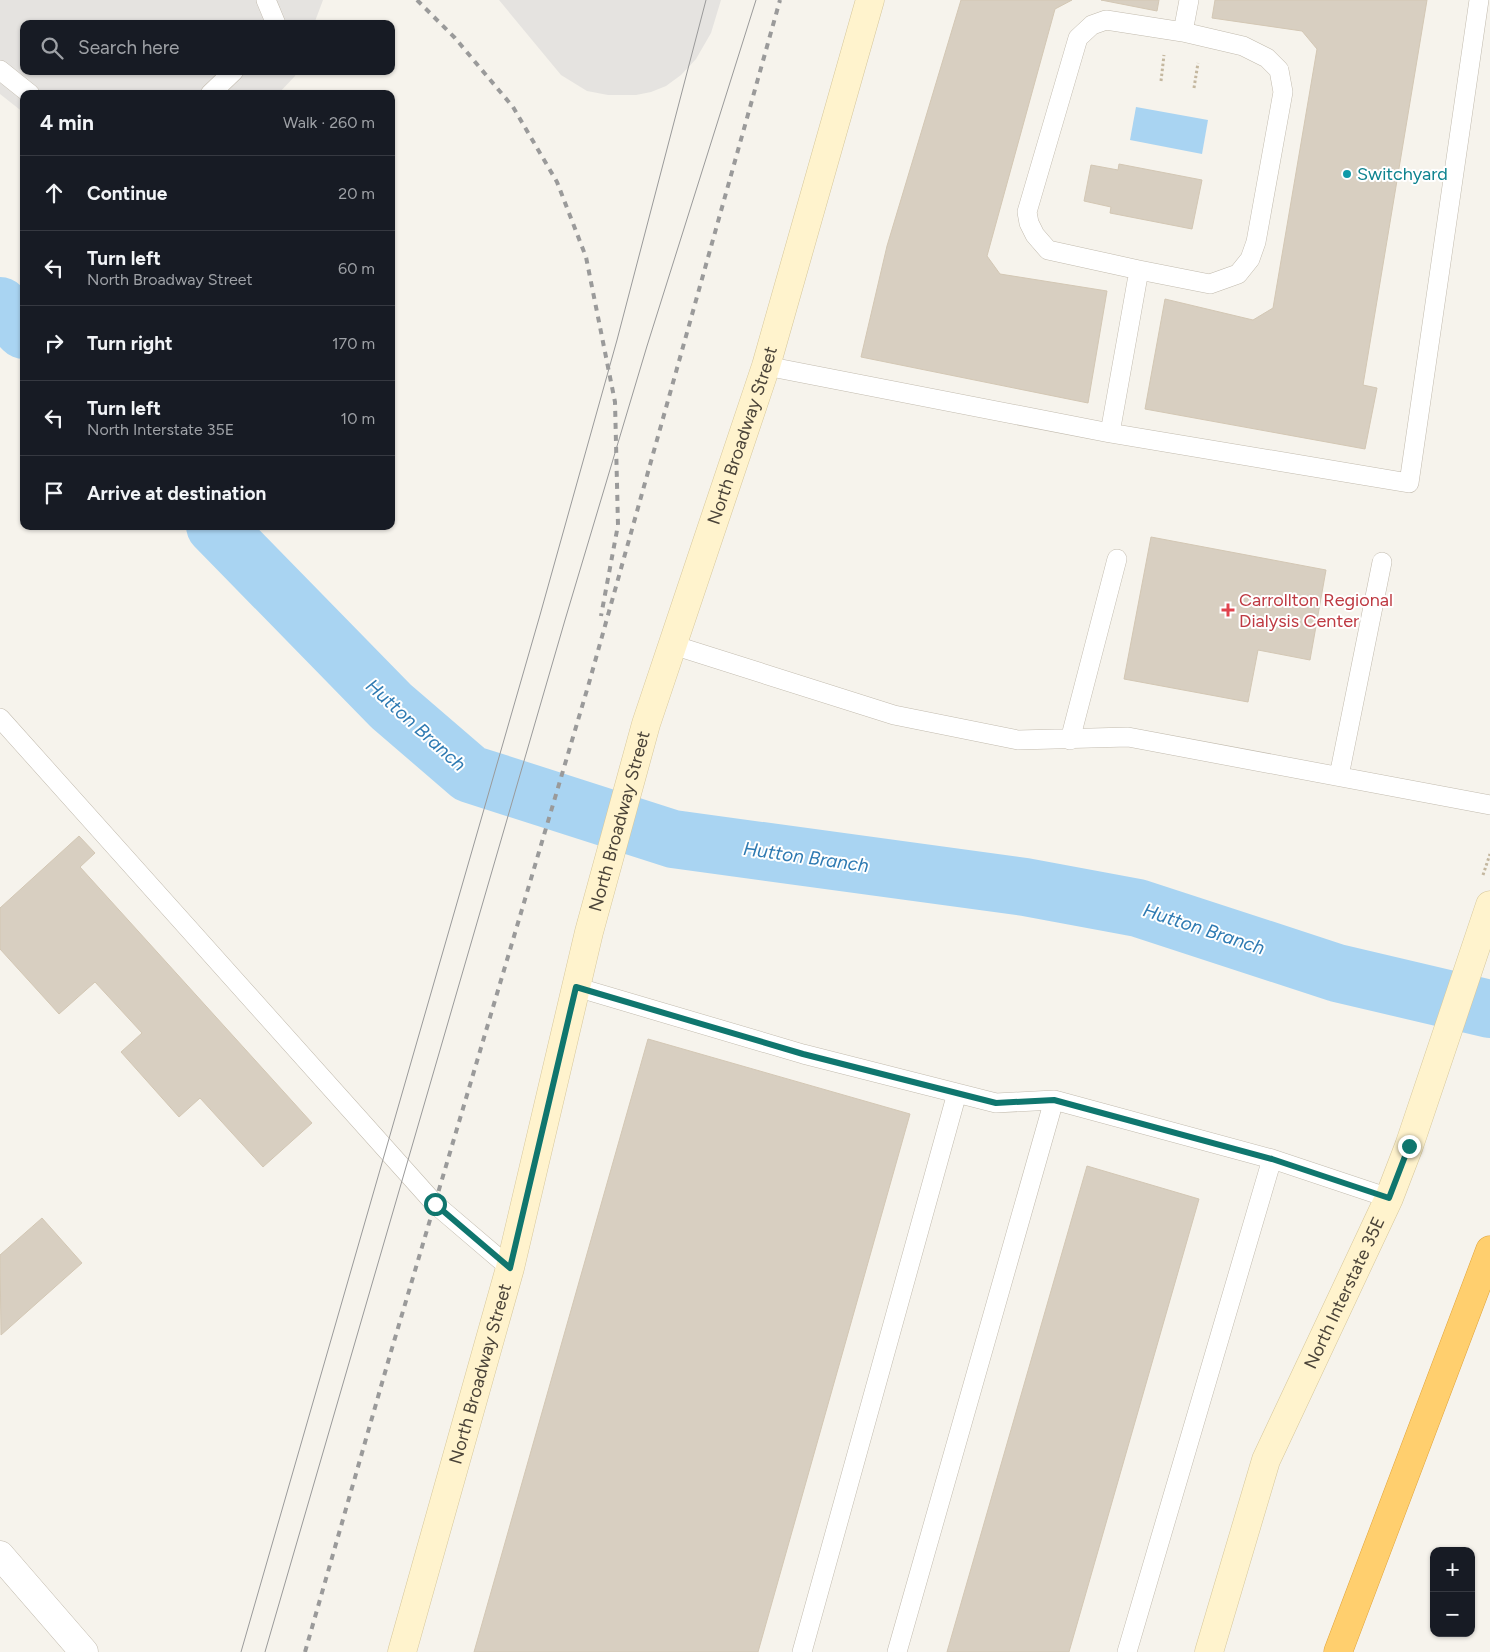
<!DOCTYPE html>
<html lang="en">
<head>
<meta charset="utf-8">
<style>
  body { margin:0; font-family:Figtree,sans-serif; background:#20242c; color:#f1f3f6 }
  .controls { position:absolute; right:15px; bottom:15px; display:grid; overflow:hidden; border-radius:10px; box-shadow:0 1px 4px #0004 }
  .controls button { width:45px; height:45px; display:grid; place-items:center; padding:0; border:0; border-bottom:1px solid #363941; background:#171b24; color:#f1f3f6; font:25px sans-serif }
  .stop { position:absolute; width:15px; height:15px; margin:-11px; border:4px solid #0f766e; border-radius:50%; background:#fff }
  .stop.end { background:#0f766e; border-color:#fff; box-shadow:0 1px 5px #0008 }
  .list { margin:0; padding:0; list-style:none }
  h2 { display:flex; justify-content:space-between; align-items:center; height:65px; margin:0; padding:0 20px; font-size:21px }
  h2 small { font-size:16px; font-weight:400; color:#9ea1a6 }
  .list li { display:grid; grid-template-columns:32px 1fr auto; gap:15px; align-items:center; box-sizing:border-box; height:75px; padding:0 20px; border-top:1px solid #363941 }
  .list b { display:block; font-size:19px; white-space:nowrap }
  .list p { margin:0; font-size:16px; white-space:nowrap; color:#9ea1a6 }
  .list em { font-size:16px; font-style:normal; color:#9ea1a6 }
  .icon { flex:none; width:28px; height:28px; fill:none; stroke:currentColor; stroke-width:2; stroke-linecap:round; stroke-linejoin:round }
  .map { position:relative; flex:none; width:1490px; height:1652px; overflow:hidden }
  .search { position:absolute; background:#171b24; box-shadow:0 1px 4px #0004; left:20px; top:20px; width:375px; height:55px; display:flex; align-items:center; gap:12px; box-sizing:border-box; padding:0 18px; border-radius:10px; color:#9ea1a6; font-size:19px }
  .panel { position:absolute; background:#171b24; box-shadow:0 1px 4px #0004; left:20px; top:90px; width:375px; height:440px; border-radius:10px }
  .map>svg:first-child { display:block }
  .parking { fill:#e5e3e0 }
  .water { fill:#a9d4f2 }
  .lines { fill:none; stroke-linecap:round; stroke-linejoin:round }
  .river { stroke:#a9d4f2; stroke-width:58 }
  .building { fill:#d8cfc1; stroke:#d3c7b4 }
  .lane-casing { stroke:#c2bbae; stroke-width:20 }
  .street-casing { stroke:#c2bbae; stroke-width:29 }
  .secondary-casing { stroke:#d6c79b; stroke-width:29 }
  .highway-casing { stroke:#e0a43c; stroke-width:29 }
  .path { stroke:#c4b79f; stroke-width:3; stroke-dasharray:2.5 2.5; stroke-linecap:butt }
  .lane { stroke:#fff; stroke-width:19 }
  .street { stroke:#fff; stroke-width:28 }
  .secondary { stroke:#fff3cd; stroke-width:28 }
  .highway { stroke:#ffcf6e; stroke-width:28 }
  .tram { stroke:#9a9a9a; stroke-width:1 }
  .rail { stroke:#9a9a9a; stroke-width:4; stroke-dasharray:6 6; stroke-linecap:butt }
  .route { stroke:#0f766e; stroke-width:6 }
  .culture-dot { fill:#0f9aa8; stroke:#fff; stroke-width:2 }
  .health-dot { fill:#e0444e; stroke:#fff; stroke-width:2 }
  .labels { text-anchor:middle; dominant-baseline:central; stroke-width:4; stroke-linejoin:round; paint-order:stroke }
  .culture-label { font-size:18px; fill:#0d838f; stroke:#fff; text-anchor:start }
  .street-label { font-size:18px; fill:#4b4439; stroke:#fff }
  .health-label { font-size:18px; fill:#be3a42; stroke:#fff; text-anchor:start }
  .water-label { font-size:19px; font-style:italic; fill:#2e7ab2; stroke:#fff }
</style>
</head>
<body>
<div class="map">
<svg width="1490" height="1652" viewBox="0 0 1490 1652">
  <rect width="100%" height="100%" fill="#f6f3ec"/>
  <!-- parking -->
  <path class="parking" d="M0 0H323L314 24H24V71H297L295 76 278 94H24V113L0 94Z
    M499 0H721L711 33 696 59 681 75 666 86 651 92 636 95H608L587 91 561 75Z"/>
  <!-- water -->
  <path class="water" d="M1136 107 1208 120 1202 154 1130 140Z"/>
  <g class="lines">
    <!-- river -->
    <path class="river" d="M0 306 24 330
      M215 526 391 706 470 774 673 839 1025 887 1138 908 1337 973 1490 1009"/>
  </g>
  <!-- building -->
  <path class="building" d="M961 0H1072L1055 9 987 256 1000 274 1107 291 1088 403 861 357 887 246Z
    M1101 0H1159L1157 11Z
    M1215 0H1427L1363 385 1377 388 1365 449 1145 409 1165 299 1253 320 1273 308 1317 49 1302 31 1212 18Z
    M1119 164 1202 180 1192 229 1110 213 1111 207 1084 201 1091 165 1118 170Z
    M1151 537 1326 570 1310 660 1258 650 1248 702 1124 679Z
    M79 836 95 853 80 867 312 1123 263 1167 200 1098 179 1117 121 1052 142 1033 95 982 59 1014 0 949V908Z
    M648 1039 910 1114 758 1652H474Z
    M1087 1166 1199 1199 1069 1652H947Z
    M42 1218 82 1263 1 1335 0 1255Z"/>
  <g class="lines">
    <!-- lane casing -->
    <g class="lane-casing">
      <path id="lane" d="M266 0 276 24
        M1106 20 1183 32 1243 46 1267 58 1279 70 1283 92 1256 242 1250 259 1238 274 1210 284 1139 270 1048 250 1035 235 1029 223 1027 212 1078 38 1092 25Z
        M1183 32 1189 0
        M0 70 30 94
        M210 94 234 71
        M766 366 1110 433 1409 483 1479 0
        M1110 433 1139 270
        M673 645 894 715 1018 740 1128 737 1490 805
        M0 718 435 1204 510 1268
        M1070 740 1117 559
        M1339 776 1382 562
        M576 987 803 1054 996 1103 1054 1100
        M802 1652 957 1093
        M897 1652 1054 1100 1272 1159 1389 1198
        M1127 1652 1272 1159"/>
    </g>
    <!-- street casing -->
    <g class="street-casing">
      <path id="street" d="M0 1555 84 1652"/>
    </g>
    <!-- secondary casing -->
    <g class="secondary-casing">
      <g id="secondary">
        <path id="s1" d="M402 1652 510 1268 589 932 646 724 766 366 870 0"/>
        <path id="s2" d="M1209 1652 1266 1460 1389 1198 1409 1146 1490 905"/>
      </g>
    </g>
    <!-- highway casing -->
    <g class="highway-casing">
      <path id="highway" d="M1338 1652 1490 1250"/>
    </g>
    <!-- path -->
    <path class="path" d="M1161 81 1164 55
      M1194 88 1198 63
      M1483 875 1490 854"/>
    <!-- lane -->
    <use href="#lane" class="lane"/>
    <!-- street -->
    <use href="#street" class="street"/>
    <!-- secondary -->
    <use href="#secondary" class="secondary"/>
    <!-- highway -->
    <use href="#highway" class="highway"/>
    <!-- tram -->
    <path class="tram" d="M241 1652 540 615 617 340 706 0
      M265 1652 565 620 647 346 756 0"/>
    <!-- rail -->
    <path class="rail" d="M417 0 455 38 513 107 557 182 586 257 615 402 618 525 601 616
      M305 1652 390 1355 589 683 780 0"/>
  </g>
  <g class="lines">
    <!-- route -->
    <path class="route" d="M435 1204 510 1268 576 987 803 1054 996 1103 1054 1100 1272 1159 1389 1198 1409 1146"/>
  </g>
  <!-- markers -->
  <circle class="culture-dot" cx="1347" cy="174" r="5"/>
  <path class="health-dot" d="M1225.5 602.5h5v5h5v5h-5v5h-5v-5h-5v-5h5z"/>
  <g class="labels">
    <!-- culture labels -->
    <g class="culture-label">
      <text x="1357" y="174">Switchyard</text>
    </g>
    <!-- street labels -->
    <g class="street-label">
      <text stroke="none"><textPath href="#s1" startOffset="1264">North Broadway Street</textPath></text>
      <text stroke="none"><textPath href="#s1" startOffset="859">North Broadway Street</textPath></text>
      <text stroke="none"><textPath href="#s2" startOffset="385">North Interstate 35E</textPath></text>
      <text stroke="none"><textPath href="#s1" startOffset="289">North Broadway Street</textPath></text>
    </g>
    <!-- health labels -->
    <g class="health-label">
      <text x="1239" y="600">Carrollton Regional<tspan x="1239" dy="21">Dialysis Center</tspan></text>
    </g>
    <!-- water labels -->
    <g class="water-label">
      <text transform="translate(416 725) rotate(42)">Hutton Branch</text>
      <text transform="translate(806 857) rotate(8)">Hutton Branch</text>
      <text transform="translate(1204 929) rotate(18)">Hutton Branch</text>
    </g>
  </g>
</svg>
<div class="controls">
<button>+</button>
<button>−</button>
</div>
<div class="stop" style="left:435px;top:1204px"></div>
<div class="stop end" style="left:1409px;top:1146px"></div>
<div class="search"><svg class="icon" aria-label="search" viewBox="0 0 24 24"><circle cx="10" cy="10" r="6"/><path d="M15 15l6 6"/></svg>Search here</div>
<section class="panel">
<h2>4 min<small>Walk · 260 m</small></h2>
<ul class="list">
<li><svg class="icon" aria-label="ahead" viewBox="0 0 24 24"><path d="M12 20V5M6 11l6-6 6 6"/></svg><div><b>Continue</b></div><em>20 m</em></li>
<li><svg class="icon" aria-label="left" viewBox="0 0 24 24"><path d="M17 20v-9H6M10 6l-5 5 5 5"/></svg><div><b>Turn left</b><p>North Broadway Street</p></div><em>60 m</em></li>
<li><svg class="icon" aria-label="right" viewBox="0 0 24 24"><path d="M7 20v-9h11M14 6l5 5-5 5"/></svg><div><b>Turn right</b></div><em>170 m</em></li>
<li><svg class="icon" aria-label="left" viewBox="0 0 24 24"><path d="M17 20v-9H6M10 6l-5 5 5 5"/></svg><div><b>Turn left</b><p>North Interstate 35E</p></div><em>10 m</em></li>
<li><svg class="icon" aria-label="arrive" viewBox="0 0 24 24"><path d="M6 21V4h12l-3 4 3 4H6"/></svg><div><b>Arrive at destination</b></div></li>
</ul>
</section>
</div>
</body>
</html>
